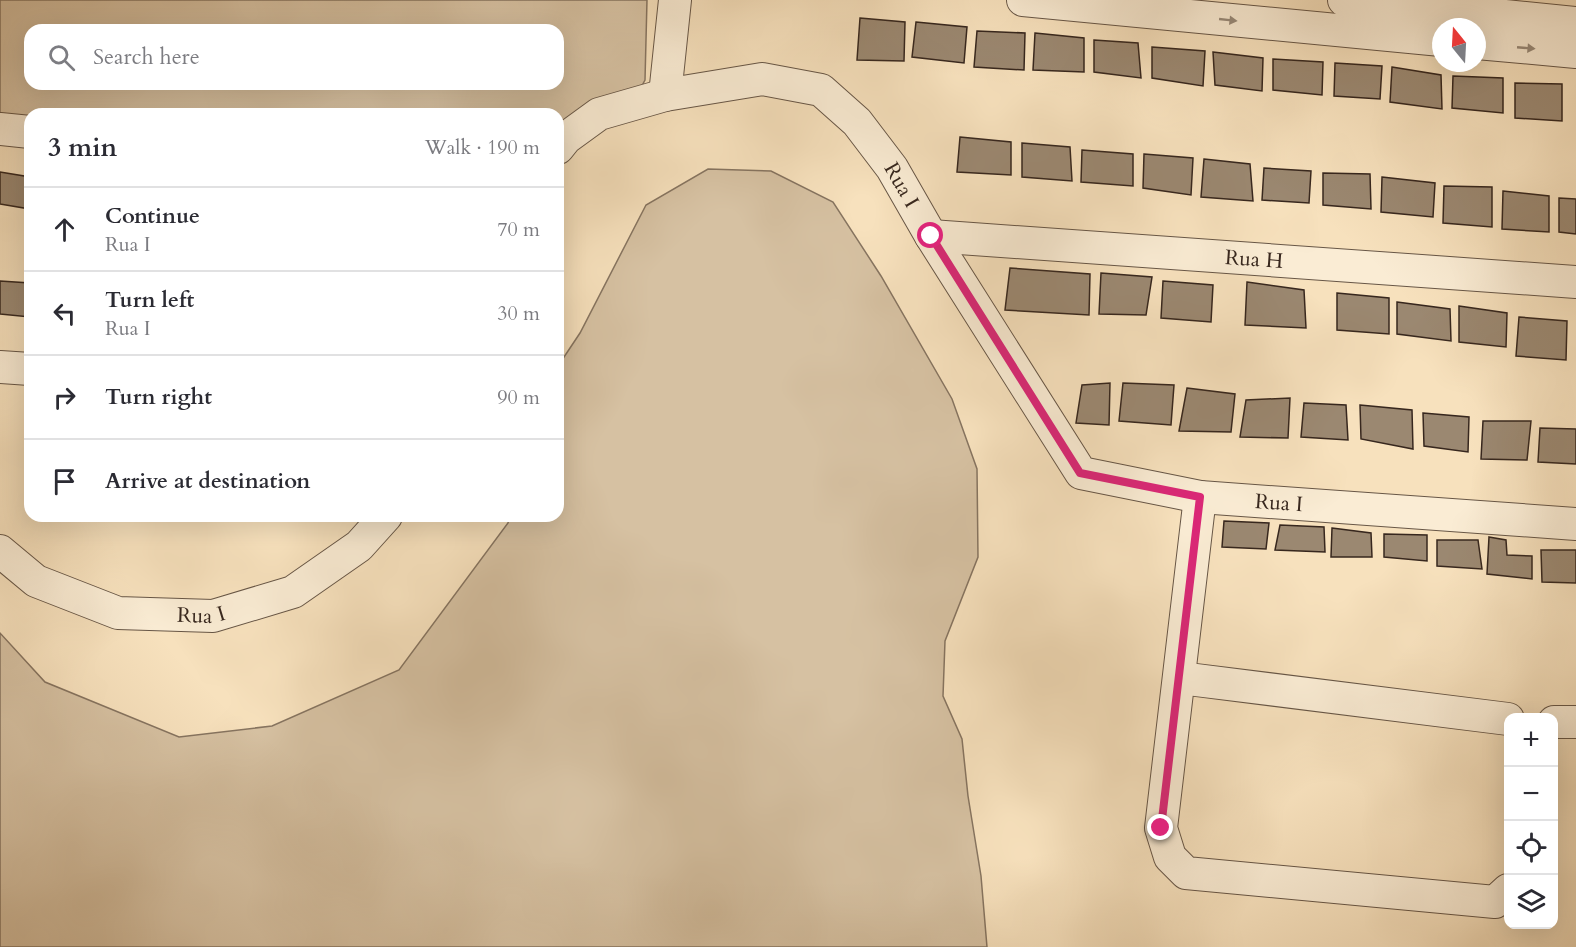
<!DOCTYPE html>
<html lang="en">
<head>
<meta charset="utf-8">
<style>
  body { margin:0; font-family:Cardo,serif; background:#f2f2f3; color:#2b2b33 }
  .controls { position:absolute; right:18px; bottom:18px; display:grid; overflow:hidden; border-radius:12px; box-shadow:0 6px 24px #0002 }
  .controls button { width:54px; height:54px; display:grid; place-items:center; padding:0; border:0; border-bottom:2px solid #e1e1e2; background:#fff; color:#2b2b33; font:30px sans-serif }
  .compass { position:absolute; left:1432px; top:18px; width:54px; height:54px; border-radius:50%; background:#fff; box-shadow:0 6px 24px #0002; rotate:342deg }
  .stop { position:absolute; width:18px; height:18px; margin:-14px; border:4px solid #db2777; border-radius:50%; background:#fff }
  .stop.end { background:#db2777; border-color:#fff; box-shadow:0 2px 6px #0008 }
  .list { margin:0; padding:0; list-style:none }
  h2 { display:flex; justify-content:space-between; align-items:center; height:78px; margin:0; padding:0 24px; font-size:26px }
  h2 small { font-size:20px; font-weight:400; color:#7c7c81 }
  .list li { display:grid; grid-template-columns:39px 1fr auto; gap:18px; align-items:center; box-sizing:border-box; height:84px; padding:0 24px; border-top:2px solid #e1e1e2 }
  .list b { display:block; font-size:22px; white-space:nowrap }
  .list p { margin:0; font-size:20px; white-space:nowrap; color:#7c7c81 }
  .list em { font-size:20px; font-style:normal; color:#7c7c81 }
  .icon { flex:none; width:33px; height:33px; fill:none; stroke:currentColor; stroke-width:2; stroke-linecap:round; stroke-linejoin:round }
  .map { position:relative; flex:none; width:1576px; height:947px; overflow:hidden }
  .search { position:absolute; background:#fff; box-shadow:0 6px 24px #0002; left:24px; top:24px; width:540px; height:66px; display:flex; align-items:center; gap:15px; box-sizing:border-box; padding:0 21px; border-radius:18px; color:#7c7c81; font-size:22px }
  .panel { position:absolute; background:#fff; box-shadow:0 6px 24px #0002; left:24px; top:108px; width:540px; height:414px; border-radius:18px }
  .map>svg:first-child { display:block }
  .green { fill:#d6c1a2; stroke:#867460; stroke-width:1.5; fill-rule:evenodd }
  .building { fill:#9b8871; stroke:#37271e; stroke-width:1.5 }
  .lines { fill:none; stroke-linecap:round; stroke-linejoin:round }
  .minor-casing { stroke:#675646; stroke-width:34 }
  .minor { stroke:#faecd4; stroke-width:32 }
  .oneway { fill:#988a79 }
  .route { stroke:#db2777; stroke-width:8 }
  .labels { text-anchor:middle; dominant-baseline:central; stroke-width:4.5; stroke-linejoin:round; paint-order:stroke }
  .street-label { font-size:21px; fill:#37271e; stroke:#faecd4 }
</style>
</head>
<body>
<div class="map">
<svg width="1576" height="947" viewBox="0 0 1576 947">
  <rect width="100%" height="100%" fill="#f7e1bd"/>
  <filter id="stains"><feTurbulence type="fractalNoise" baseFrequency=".00333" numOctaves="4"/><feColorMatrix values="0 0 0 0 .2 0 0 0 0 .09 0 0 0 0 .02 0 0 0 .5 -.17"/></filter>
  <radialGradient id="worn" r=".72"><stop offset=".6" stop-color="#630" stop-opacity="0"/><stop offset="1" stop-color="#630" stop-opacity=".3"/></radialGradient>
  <!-- green -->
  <path class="green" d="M0 0H647L645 80 639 91 558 128V114H30V119L0 116ZM30 30H558V84H30Z
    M708 169 771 171 833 202 881 276 952 399 977 469 978 557 945 641 943 696 962 739 968 796 981 876 987 947H0V633L45 682 179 737 272 726 399 670 508 523 510 516H558V366L580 333 646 205Z"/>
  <!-- building -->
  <path class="building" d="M860 18 905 22 904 61 857 60Z
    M916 22 967 27 964 63 912 57Z
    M977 31 1025 33 1024 70 974 67Z
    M1035 33 1084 38V72L1033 70Z
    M1094 40 1138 43 1141 78 1094 72Z
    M1152 47 1205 51 1203 86 1152 78Z
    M1213 52 1263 58 1262 91 1215 85Z
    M1273 59 1323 62 1322 95 1273 90Z
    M1335 63 1382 66 1380 99 1334 96Z
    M1392 67 1441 75 1442 109 1390 102Z
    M1453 76 1503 78V113L1452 108Z
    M1515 83 1562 84V121L1515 118Z
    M960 137 1011 142V175L957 172Z
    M1022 143 1070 147 1072 181 1022 177Z
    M1082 150 1133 154V186L1081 182Z
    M1144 154 1193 158 1191 195 1143 188Z
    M1204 159 1250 164 1253 201 1201 197Z
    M1264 168 1311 171 1309 203 1262 200Z
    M0 172 30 177V209L0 204Z
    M1323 173 1370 174 1371 209 1323 205Z
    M1382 177 1435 183 1433 217 1381 212Z
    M1444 186 1492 187V227L1443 223Z
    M1503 191 1549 196V232L1502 229Z
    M1559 198 1576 199V234L1559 232Z
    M1010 268 1090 274 1089 315 1005 310Z
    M1101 273 1152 277 1146 315 1099 314Z
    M0 281 30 283V317L0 314Z
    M1163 281 1213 285 1211 322 1161 318Z
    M1247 282 1304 290 1306 328 1245 325Z
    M1337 293 1389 298V334L1337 330Z
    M1397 302 1450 309 1451 341 1397 334Z
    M1459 306 1507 313 1506 347 1459 342Z
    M1519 317 1567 321 1566 360 1516 356Z
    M1110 383 1109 425 1076 423 1082 385Z
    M1123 383 1174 385 1171 425 1119 421Z
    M1187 388 1235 394 1231 432 1179 431Z
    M1290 398 1288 438 1240 437 1246 400Z
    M1304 403 1346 405 1348 440 1301 437Z
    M1360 405 1412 410 1413 449 1361 439Z
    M1423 413 1469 417 1468 452 1424 446Z
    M1483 421H1531L1527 460 1481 459Z
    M1540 428 1576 429V464L1538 462Z
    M1224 521 1269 523 1266 549 1222 547Z
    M1280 525 1324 527 1325 552 1275 550Z
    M1332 528 1371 533 1372 557H1331Z
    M1384 534 1427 535V561L1384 557Z
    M1489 537 1506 540 1507 555 1532 556V579L1487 574Z
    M1437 540H1478L1482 569 1437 566Z
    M1541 550H1576V583L1542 582Z"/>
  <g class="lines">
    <!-- minor casing -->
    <g class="minor-casing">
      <g id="minor">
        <path d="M1023 0 1441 40"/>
        <path d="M1344 0 1576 23"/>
        <path d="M1477 43 1576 52"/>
        <path d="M665 95 675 0"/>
        <path d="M0 129 30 132"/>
        <path id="s1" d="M558 148 566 138 599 114 665 95 762 79 821 90 857 122 892 168 931 236 1081 473 1200 497 1576 524"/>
        <path id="s2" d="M931 236 1576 282"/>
        <path d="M0 367 30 369"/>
        <path d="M1200 497 1161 828 1170 857 1186 873 1495 902 1508 890"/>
        <path id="s3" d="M0 551 36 581 118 613 213 616 293 592 359 546 386 516"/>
        <path d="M1180 678 1508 719"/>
        <path d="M1554 722H1576"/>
      </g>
    </g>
    <!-- minor -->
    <use href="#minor" class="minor"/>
  </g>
  <!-- one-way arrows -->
  <defs><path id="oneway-solid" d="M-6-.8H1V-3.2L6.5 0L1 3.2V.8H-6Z" transform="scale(1.5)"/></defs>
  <g class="oneway">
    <use href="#oneway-solid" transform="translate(1228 20) rotate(6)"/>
    <use href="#oneway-solid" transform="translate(1526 48) rotate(5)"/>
  </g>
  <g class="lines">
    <!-- route -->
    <path class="route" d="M931 236 1080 473 1200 497 1161 828"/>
  </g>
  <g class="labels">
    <!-- street labels -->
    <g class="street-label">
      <text stroke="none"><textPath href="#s1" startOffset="406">Rua I</textPath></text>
      <text stroke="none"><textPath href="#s2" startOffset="324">Rua H</textPath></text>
      <text stroke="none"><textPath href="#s1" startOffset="946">Rua I</textPath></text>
      <text stroke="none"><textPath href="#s3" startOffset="218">Rua I</textPath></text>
    </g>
  </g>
  <rect width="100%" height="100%" filter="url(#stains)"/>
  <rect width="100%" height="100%" fill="url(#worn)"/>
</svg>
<div class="controls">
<button>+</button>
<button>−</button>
<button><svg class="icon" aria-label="locate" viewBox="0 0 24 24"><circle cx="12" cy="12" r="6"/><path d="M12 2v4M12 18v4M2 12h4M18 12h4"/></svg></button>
<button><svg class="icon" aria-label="layers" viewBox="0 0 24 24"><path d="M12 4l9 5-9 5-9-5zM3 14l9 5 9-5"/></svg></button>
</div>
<svg class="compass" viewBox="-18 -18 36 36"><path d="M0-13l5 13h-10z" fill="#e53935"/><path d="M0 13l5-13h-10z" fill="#7c7c81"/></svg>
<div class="stop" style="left:931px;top:236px"></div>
<div class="stop end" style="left:1161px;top:828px"></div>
<div class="search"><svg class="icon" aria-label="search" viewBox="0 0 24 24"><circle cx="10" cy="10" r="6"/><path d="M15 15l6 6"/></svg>Search here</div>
<section class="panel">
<h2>3 min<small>Walk · 190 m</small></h2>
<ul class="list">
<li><svg class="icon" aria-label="ahead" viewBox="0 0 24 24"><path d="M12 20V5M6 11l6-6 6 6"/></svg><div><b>Continue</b><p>Rua I</p></div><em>70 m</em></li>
<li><svg class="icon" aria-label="left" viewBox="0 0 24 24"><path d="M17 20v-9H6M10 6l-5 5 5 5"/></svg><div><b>Turn left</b><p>Rua I</p></div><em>30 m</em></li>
<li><svg class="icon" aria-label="right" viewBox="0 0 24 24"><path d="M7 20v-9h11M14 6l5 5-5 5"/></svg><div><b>Turn right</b></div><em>90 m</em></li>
<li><svg class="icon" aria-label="arrive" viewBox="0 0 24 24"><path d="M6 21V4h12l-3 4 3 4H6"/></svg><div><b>Arrive at destination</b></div></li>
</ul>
</section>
</div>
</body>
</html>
